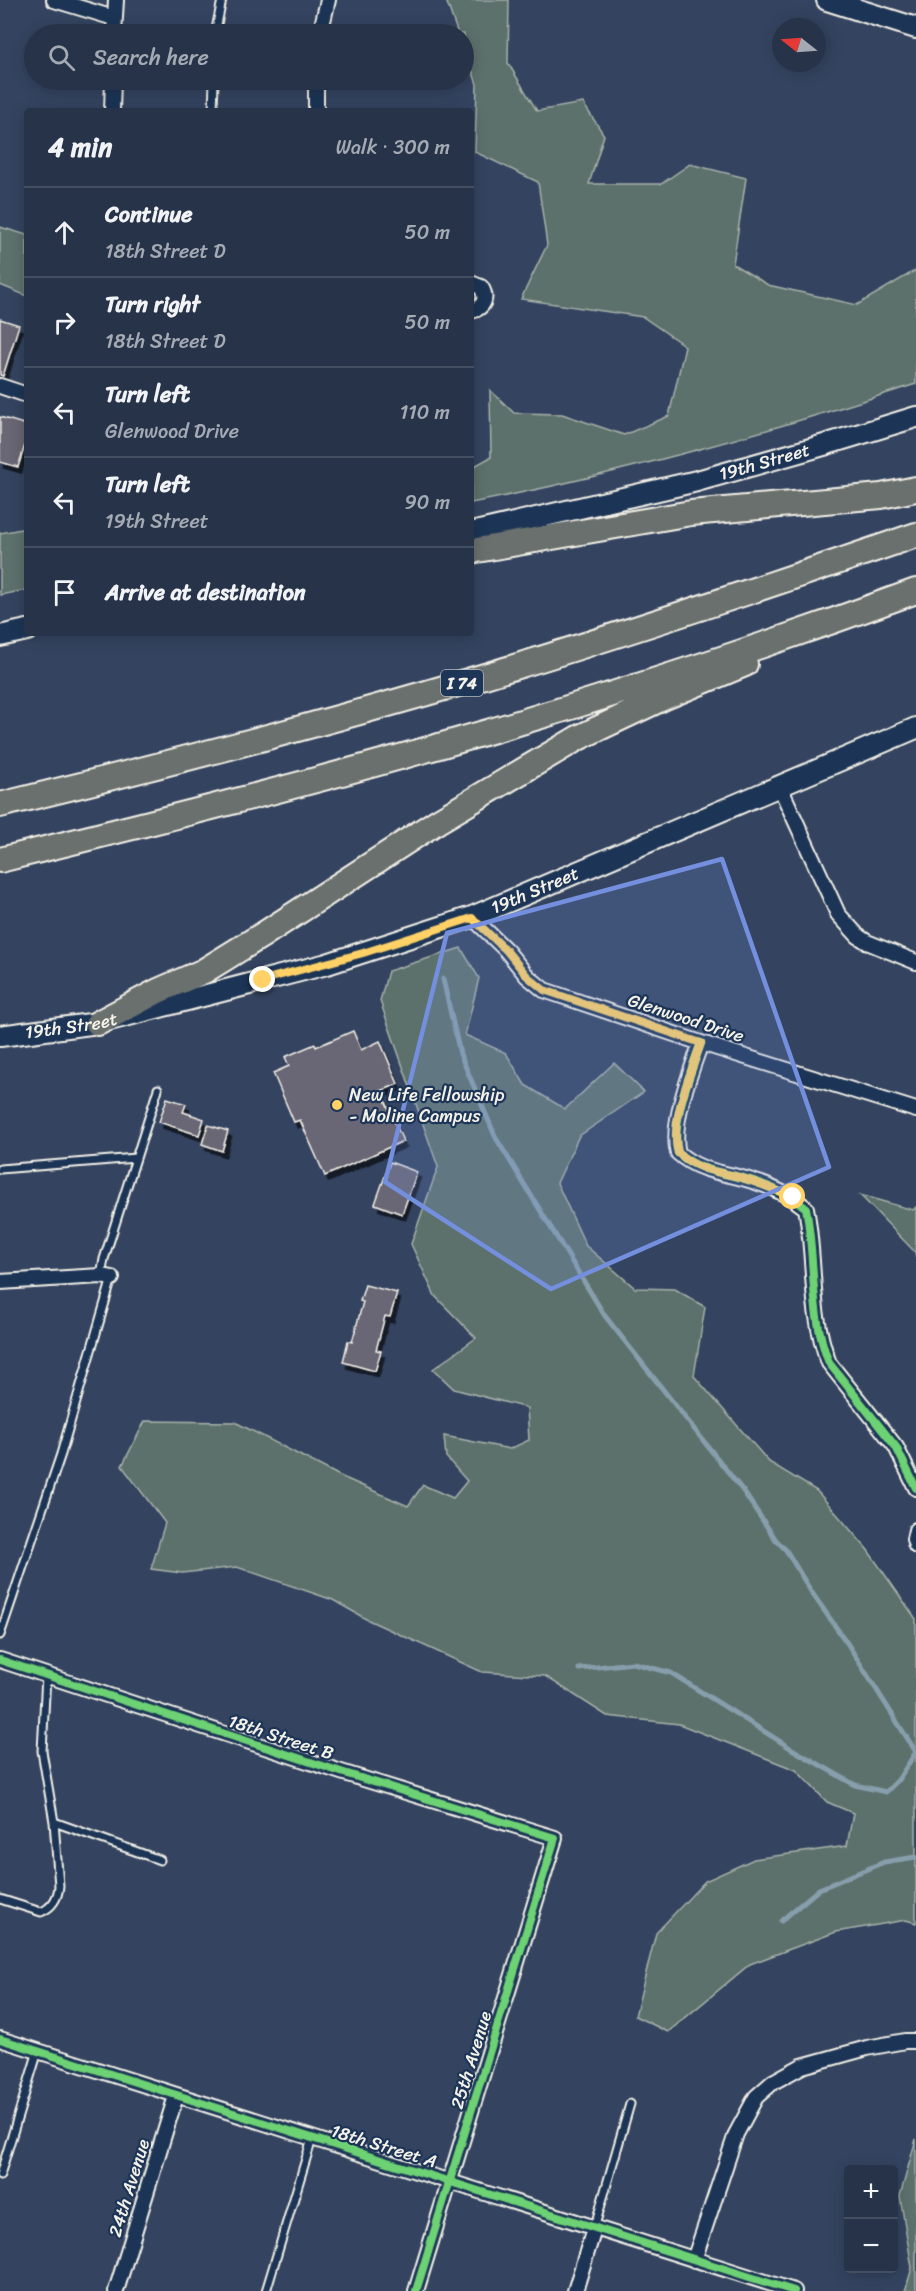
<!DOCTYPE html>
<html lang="en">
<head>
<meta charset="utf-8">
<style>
  body { margin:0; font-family:Sriracha,sans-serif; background:#2f3b4f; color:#f1f3f6 }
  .controls { position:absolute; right:18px; bottom:18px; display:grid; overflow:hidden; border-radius:6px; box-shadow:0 3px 15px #0003 }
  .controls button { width:54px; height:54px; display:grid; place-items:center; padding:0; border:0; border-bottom:2px solid #434e60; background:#273348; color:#f1f3f6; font:30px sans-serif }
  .compass { position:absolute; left:772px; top:18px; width:54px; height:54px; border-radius:50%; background:#273348; box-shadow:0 3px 15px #0003; rotate:287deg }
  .stop { position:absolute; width:18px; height:18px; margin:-14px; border:4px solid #ffd166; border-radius:50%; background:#fff }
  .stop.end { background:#ffd166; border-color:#fff; box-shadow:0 2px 6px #0008 }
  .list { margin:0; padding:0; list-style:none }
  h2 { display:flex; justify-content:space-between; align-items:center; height:78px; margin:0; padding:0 24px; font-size:26px }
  h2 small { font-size:20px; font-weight:400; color:#a4aab4 }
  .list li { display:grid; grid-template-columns:39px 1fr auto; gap:18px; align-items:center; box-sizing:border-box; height:90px; padding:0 24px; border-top:2px solid #434e60 }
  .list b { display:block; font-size:22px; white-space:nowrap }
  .list p { margin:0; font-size:20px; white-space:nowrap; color:#a4aab4 }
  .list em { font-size:20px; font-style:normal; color:#a4aab4 }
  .icon { flex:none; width:33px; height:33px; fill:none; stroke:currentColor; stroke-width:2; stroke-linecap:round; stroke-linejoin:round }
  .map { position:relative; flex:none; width:916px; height:2291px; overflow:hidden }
  .search { position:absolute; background:#273348; box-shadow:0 3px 15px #0003; left:24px; top:24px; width:450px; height:66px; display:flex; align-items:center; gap:15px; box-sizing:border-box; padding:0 21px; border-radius:33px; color:#a4aab4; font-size:22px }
  .panel { position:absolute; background:#273348; box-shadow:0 3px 15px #0003; left:24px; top:108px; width:450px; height:528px; border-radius:6px }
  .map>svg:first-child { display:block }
  .green { fill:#5d716c; stroke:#a8b1aa; stroke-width:1.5 }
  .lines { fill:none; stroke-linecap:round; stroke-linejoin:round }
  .stream { stroke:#879fad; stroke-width:5 }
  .building { fill:#696674; stroke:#f4f1e8; stroke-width:1.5; filter:url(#shadow) }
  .lane-casing { stroke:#f4f1e8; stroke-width:11 }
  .street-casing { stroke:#f4f1e8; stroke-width:18 }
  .secondary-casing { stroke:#f4f1e8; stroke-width:24 }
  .highway-casing { stroke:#f4f1e8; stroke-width:28 }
  .lane { stroke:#1d3557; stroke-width:7 }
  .street { stroke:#1d3557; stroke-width:14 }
  .secondary { stroke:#1d3557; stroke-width:20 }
  .highway { stroke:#6a706d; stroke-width:24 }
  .cycleway-casing { stroke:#1d3557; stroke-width:11 }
  .cycleway { stroke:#6cd273; stroke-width:8 }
  .route { stroke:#ffd166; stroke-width:8 }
  .marked { fill:#738fde; fill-opacity:0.2; stroke:#738fde; stroke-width:4.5; stroke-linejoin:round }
  .poi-dot { fill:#ffd166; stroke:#1d3557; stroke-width:2 }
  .labels { text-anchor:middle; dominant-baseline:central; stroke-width:4.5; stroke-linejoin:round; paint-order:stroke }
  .shield { fill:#1d3557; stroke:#b4b9bc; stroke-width:1.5 }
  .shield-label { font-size:16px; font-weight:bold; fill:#f4f1e8 }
  .street-label { font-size:18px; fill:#f4f1e8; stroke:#1d3557 }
  .poi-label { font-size:18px; fill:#f4f1e8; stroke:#1d3557; text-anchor:start }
</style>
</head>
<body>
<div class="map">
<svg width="916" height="2291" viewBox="0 0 916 2291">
  <defs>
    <filter id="shadow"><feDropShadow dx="3.5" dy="6" stdDeviation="0" flood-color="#0009"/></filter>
  </defs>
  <rect width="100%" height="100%" fill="#344460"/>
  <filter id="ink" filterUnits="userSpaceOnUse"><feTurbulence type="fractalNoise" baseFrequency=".0167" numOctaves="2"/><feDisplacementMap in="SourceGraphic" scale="12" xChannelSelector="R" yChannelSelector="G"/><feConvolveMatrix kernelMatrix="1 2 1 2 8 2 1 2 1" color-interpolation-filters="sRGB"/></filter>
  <g filter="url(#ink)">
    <!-- green -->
    <path class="green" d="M446 0H509L508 63 537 111 583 103 604 135 589 184H661L690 164 746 178 733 264 768 285 857 305 916 270V384C770 431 622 474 471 503V468L491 457 490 390 514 413 562 414 624 435 669 416 685 346 643 317 521 299 547 245 538 182 475 152 477 84 464 48V34H458Z
      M0 227 27 235V296L0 285Z
      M27 528V590L0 595V533Z
      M461 948 479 978 465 1035 506 1053 525 1085 565 1109 614 1063 644 1092 579 1136 557 1183 586 1246 635 1288 675 1289 705 1307 694 1376 769 1462 817 1491 867 1549 916 1619V1923L906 1920 836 1932 750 1964 668 2032 635 2016 656 1933 705 1881 754 1859 847 1846 853 1813 827 1802 796 1770 679 1724 607 1716 545 1676 482 1672 366 1619 333 1600 237 1567 182 1573 151 1569 165 1523 122 1466 145 1421 235 1422 340 1476 408 1506 423 1485 453 1498 467 1481 446 1457 444 1436 510 1449 529 1440 527 1408 454 1389 433 1369 476 1338 435 1296 411 1244 438 1167 380 1001 388 971Z
      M860 1195 913 1210 916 1207V1258L915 1252Z
      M916 2139V2291H905L912 2268 900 2196Z"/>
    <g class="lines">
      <!-- stream -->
      <path class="stream" d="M443 979 460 1054 496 1138 605 1316 743 1491 776 1540 786 1550 812 1593 847 1643 916 1752
        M579 1669 633 1663 671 1673 792 1749 855 1785 886 1792 898 1780 916 1752
        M781 1921 819 1889 884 1862 916 1857"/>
    </g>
    <!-- building -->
    <path class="building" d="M0 319 19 325 3 376 0 375Z
      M0 417 27 425V439L18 467 0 462Z
      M353 1031 361 1050 380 1041 398 1084 381 1091 403 1141 325 1176 300 1120 294 1122 273 1073 289 1066 285 1057 315 1044 316 1047Z
      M167 1098 186 1104 183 1112 204 1119 199 1135 159 1122Z
      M208 1125 228 1131 222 1151 202 1144Z
      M390 1162 417 1172 402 1214 375 1204Z
      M365 1285 397 1293 390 1317 385 1316 376 1350 381 1351 375 1371 343 1362 348 1341 352 1342 363 1302 360 1301Z"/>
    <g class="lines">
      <!-- lane casing -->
      <g class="lane-casing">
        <path id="lane" d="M215 34 222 0
          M213 111 214 80
          M0 1169 136 1158
          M101 1276 104 1259 158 1089
          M0 1635 61 1454 112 1278
          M54 1822 160 1860
          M0 1899 41 1912C53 1907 58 1897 59 1886L54 1822 42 1751 46 1676
          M0 2175 38 2051
          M594 2229 630 2104
          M266 2291 312 2139"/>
      </g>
      <!-- street casing -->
      <g class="street-casing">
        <path id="street" d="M54 0 114 18
          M114 34 116 0
          M320 34 328 0
          M316 80V111
          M112 111 113 80
          M471 283 481 287C488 298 484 308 471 311
          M0 386 27 395
          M780 787 838 914 858 936 867 942 916 962
          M472 917 506 950 527 976 544 990 701 1043 916 1110
          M701 1043C691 1071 670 1124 678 1153 695 1168 712 1171 734 1176 760 1182 785 1191 806 1208 816 1260 809 1313 829 1363L896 1447 916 1488
          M0 1282 101 1276 112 1278
          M916 1530 914 1539 916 1546
          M0 1660 341 1772 555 1838 416 2291
          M0 2039 794 2291
          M694 2260 736 2134 756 2097 773 2082 802 2066 867 2048 905 2041H916
          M116 2291 176 2096
          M575 2291 594 2229"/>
      </g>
      <!-- secondary casing -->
      <g class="secondary-casing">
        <g id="secondary">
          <path d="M827 0 916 28"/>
          <path id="s1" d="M471 533 697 481 824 445 916 417"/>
          <path d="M0 636 27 630"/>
          <path id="s2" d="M0 1036 98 1023 327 964 472 917 916 728"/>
        </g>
      </g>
      <!-- highway casing -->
      <g class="highway-casing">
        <path id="highway" d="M471 551 691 513 881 496 916 489
          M0 805C160 766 320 725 478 678 625 634 771 585 916 535
          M0 860C154 822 308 784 460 740 613 696 766 646 916 591
          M98 1023 158 991 204 971 264 934 438 821 578 738 665 697 745 664"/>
      </g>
      <!-- lane -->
      <use href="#lane" class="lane"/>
      <!-- street -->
      <use href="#street" class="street"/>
      <!-- secondary -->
      <use href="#secondary" class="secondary"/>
      <!-- highway -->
      <use href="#highway" class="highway"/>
      <!-- cycleway casing -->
      <g class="cycleway-casing">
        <path id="cycleway" d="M701 1043C691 1071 670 1124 678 1153 695 1168 712 1171 734 1176 760 1182 785 1191 806 1208 816 1260 809 1313 829 1363L896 1447 916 1488
          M0 1660 341 1772 555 1838 416 2291
          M0 2039 794 2291"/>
      </g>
      <!-- cycleway -->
      <use href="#cycleway" class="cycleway"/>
    </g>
  </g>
  <g class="lines" filter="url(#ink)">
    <!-- route -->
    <path class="route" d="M263 980 363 953 472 918 506 950 527 976 544 990 701 1043C691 1073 669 1122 678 1153 696 1169 713 1171 735 1176 755 1181 774 1189 793 1197"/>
  </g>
  <!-- marked area -->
  <path class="marked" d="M722 859 829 1167 551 1289 385 1182 447 933Z"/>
  <!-- markers -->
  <circle class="poi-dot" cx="337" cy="1105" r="6"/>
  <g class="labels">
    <!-- shield labels -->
    <rect class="shield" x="441" y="670" width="42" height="26" rx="4.5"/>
    <g class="shield-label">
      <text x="462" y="683">I 74</text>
    </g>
    <!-- street labels -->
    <g class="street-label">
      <text stroke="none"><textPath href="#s1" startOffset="302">19th Street</textPath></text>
      <text stroke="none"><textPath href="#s2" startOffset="556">19th Street</textPath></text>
      <text transform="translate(686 1018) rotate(18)">Glenwood Drive</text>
      <text stroke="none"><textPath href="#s2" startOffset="72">19th Street</textPath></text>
      <text transform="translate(281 1737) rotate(18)">18th Street B</text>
      <text transform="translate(471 2060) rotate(-73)">25th Avenue</text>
      <text transform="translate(384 2146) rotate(17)">18th Street A</text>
      <text transform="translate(129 2188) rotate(-73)">24th Avenue</text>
    </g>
    <!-- poi labels -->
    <g class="poi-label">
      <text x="349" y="1095">New Life Fellowship<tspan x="349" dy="21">- Moline Campus</tspan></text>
    </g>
  </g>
</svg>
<div class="controls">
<button>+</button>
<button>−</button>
</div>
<svg class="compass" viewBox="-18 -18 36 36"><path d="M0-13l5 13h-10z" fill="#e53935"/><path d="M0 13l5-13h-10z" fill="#a4aab4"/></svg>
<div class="stop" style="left:793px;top:1197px"></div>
<div class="stop end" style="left:263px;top:980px"></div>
<div class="search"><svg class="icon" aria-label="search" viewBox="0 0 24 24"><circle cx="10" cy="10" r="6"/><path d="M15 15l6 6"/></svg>Search here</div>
<section class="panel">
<h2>4 min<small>Walk · 300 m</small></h2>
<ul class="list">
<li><svg class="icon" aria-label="ahead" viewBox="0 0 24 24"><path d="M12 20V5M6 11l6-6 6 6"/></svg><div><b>Continue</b><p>18th Street D</p></div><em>50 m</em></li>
<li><svg class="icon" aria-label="right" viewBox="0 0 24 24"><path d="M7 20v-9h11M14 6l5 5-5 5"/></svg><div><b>Turn right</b><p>18th Street D</p></div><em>50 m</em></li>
<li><svg class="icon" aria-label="left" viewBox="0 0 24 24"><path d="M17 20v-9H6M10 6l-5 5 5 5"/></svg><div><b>Turn left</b><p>Glenwood Drive</p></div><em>110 m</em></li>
<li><svg class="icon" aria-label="left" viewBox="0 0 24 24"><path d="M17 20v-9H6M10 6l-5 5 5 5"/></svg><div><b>Turn left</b><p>19th Street</p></div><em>90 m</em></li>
<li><svg class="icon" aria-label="arrive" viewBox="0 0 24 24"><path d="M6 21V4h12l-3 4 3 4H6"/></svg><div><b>Arrive at destination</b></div></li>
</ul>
</section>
</div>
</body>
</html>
